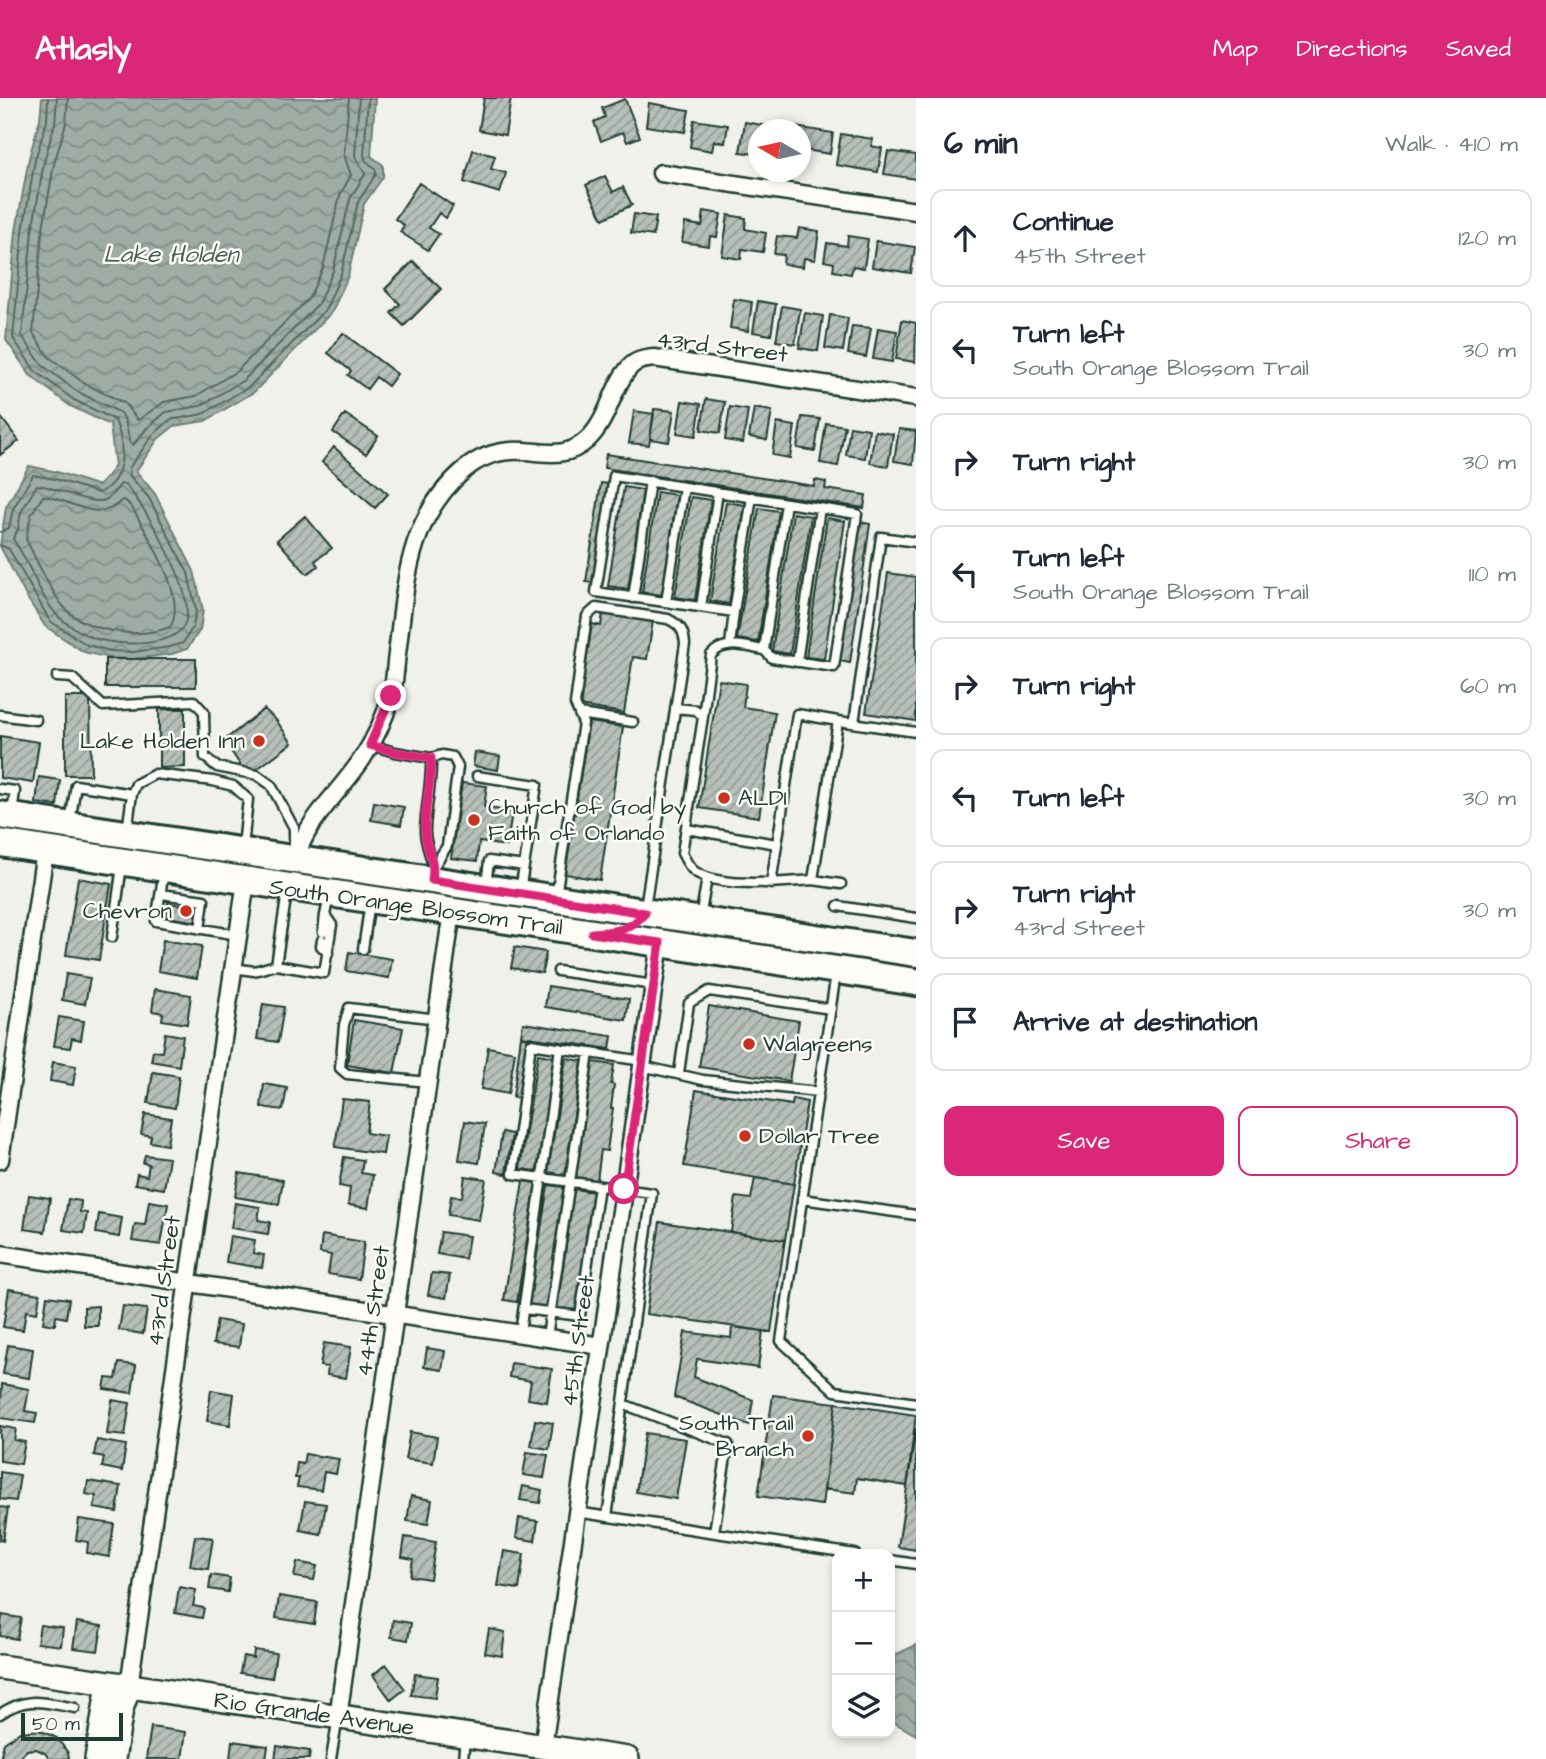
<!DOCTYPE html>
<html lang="en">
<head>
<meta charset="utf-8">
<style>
  body { margin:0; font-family:"Architects Daughter",sans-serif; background:#f2f2f3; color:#1f2937 }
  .controls { position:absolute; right:21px; bottom:21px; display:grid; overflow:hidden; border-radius:14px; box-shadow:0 4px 10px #0003 }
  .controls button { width:63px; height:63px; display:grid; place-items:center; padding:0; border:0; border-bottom:2px solid #e0e1e3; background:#fff; color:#1f2937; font:35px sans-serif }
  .compass { position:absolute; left:748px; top:21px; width:63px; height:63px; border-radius:50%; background:#fff; box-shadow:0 4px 10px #0003; rotate:279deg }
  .scale { position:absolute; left:21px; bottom:18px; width:102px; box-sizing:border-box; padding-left:7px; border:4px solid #1f3d34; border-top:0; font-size:19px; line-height:24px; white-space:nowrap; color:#1f3d34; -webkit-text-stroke:5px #fdfcf7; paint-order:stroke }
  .stop { position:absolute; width:21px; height:21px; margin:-16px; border:5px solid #db2777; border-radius:50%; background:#fff }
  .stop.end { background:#db2777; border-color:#fff; box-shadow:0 2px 7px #0008 }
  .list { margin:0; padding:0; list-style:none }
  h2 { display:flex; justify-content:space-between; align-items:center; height:91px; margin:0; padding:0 28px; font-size:30px }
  h2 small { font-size:23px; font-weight:400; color:#747a83 }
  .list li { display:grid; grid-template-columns:46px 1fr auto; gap:21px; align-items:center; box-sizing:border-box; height:98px; margin:0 14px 14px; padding:0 14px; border:2px solid #e0e1e3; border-radius:14px }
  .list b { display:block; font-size:26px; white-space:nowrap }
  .list p { margin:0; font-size:23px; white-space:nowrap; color:#747a83 }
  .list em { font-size:23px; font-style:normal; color:#747a83 }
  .actions { display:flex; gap:14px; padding:21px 28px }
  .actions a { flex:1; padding:16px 0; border:2px solid #db2777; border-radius:14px; text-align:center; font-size:24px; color:#db2777 }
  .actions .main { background:#db2777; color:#fff }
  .icon { flex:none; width:38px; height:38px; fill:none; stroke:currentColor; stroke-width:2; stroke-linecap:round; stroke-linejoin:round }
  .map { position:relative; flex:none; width:916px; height:1661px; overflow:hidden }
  header { display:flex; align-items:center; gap:42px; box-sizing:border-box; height:98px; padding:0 35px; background:#db2777; color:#fff }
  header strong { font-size:33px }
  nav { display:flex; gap:38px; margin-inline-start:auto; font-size:24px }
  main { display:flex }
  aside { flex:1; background:#fff }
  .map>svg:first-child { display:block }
  .water { fill:url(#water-waves); stroke:#6c8077; stroke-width:2 }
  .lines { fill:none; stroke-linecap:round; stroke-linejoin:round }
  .shore { stroke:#526961; stroke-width:2 }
  .building { fill:url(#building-hatch); stroke:#1f3d34; stroke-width:2 }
  .lane-casing { stroke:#1f3d34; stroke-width:13 }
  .street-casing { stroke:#1f3d34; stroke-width:21 }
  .secondary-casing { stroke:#1f3d34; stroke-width:28 }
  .primary-casing { stroke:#1f3d34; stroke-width:32 }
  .lane { stroke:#fdfcf7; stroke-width:8 }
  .street { stroke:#fdfcf7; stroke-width:16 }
  .secondary { stroke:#fdfcf7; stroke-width:23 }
  .primary { stroke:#fdfcf7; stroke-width:26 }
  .route { stroke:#db2777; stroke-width:9 }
  .poi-dot { fill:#c8321e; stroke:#fdfcf7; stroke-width:2.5 }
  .labels { text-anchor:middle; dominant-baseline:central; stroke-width:5; stroke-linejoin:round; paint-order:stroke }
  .street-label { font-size:23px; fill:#1f3d34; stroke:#fdfcf7 }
  .poi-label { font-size:23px; fill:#1f3d34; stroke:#fdfcf7; text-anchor:start }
  .water-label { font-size:24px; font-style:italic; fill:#455e56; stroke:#fdfcf7 }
</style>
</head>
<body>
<header>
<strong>Atlasly</strong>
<nav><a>Map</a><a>Directions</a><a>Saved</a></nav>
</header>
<main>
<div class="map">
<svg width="916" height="1661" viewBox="0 0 916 1661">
  <defs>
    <pattern id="water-waves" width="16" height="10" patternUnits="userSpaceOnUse" patternTransform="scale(1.75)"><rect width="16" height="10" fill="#9faca4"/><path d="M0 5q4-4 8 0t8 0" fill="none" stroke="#818d86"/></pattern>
    <pattern id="building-hatch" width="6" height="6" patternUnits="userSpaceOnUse" patternTransform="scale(1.75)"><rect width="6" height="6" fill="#b6bfb8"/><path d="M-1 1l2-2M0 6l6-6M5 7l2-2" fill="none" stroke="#939c96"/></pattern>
  </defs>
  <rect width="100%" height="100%" fill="#f0f1eb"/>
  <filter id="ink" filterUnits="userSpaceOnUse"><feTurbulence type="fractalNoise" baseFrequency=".0143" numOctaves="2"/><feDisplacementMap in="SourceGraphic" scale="14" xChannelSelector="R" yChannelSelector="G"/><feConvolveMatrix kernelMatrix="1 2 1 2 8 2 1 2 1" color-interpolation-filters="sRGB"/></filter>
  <g filter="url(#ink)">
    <!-- water -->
    <path class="water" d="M42 0H375L371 58 383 67V79L364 106 348 178 332 214 254 294 205 323 174 328 158 341 136 373 155 396 194 473 203 512 200 532 187 551 172 556 133 561 110 560 84 554 45 528 26 498 0 448 6 409 29 368 57 374 99 388 115 368 110 327 70 308 30 277 6 242 16 133 29 60 40 21Z
      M916 1547V1637L890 1622V1575L897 1556Z"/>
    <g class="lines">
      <!-- shore -->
      <path class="shore" d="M57 0 55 25 44 64 32 134 22 238 42 267 78 294 121 315 125 322 130 345 133 347 147 330 166 314 200 308 244 282 318 206 333 173 350 101 365 76 355 58 359 0
        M68 0 66 25 54 66 42 136 33 235 49 259 84 285 124 305 138 322 164 304 196 298 237 273 309 200 323 170 340 97 351 77 344 57 349 0
        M121 386H125C146 410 197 494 185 525 175 551 113 548 91 539 81 535 63 524 56 516 37 494 30 464 13 441L18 431 21 414 37 387C55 388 90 408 105 402 112 399 116 391 121 386Z
        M43 398C71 401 98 427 122 402L126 403 133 411C147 437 189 501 170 529 139 541 86 535 63 508 48 489 37 463 26 441L31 417Z
        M0 434 9 430 13 411 33 377 55 381 99 395C127 381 125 347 115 322L74 302 35 273 13 240 23 133 35 62 47 23 48 0
        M0 447 9 451 50 523 87 547 111 553 133 554 170 549 183 545 193 529 196 512 188 475 149 400 130 378 129 370 153 337 170 322 203 316 250 288 326 211 341 176 358 104 376 76 375 70 366 63 364 58 368 0"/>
    </g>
    <!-- building -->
    <path class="building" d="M484 0H511L505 37 479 32Z
      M625 1 640 39 627 44 623 34 601 43 594 24 605 19 602 10Z
      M649 5 689 12 685 34 646 28Z
      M694 22 728 27 725 45 714 43 712 53 690 49Z
      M745 24 774 29V32H758V46H756L755 56 740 54Z
      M795 29 833 35 830 56 805 52 803 63H800V32H794Z
      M841 36 873 41 871 48 882 50 878 74 836 67Z
      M473 52 495 58 491 71 506 75 500 95 464 84Z
      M888 53 916 57V81L884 76Z
      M605 78 613 94 623 89 632 107 603 121 586 87Z
      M419 85 453 108 446 120 439 115 429 130 439 136 428 152 400 134 404 127 395 121Z
      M704 113 721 116 717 139 710 138 709 148 682 144 685 125 702 128Z
      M634 116 656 119 653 138 631 135Z
      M728 117 746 120 745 131 766 135 763 154 742 151 741 161 722 158Z
      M799 130 819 133 815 162 804 160 803 169 783 166 784 157 774 156 777 138 797 140Z
      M848 138 868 141 864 170 853 168 851 176 833 173 834 165 824 163 827 145 847 148Z
      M876 143 915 149 911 175 872 169Z
      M413 163 441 191 404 228 391 215 400 206 385 191Z
      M734 201 752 204 748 233 730 230Z
      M758 203 776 206 771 237 753 234Z
      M782 208 800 211 795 246 776 243Z
      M805 215 823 218 818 253 799 250Z
      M830 217 848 220 843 253 825 250Z
      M902 222 916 225 915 264 896 261Z
      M852 228 871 230 866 259 848 256Z
      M878 230 897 233 892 264 873 261Z
      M343 235 397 276 388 288 376 279 367 291 348 277 351 273 328 255Z
      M706 301 725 304 720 335 701 332Z
      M682 303 701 306 696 338 677 335Z
      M730 309 748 312 743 345 725 342Z
      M754 310 772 313 767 342 749 339Z
      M654 311 674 313 669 344 650 341Z
      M634 313 654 316 649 347 629 345Z
      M345 316 378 338 366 356 333 334Z
      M0 318 19 343 0 357Z
      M802 319 820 321 815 353 797 350Z
      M777 325 795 328 790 360 772 357Z
      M826 325 845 328 838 368 820 365Z
      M850 328 869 331 865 360 846 357Z
      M899 331 916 333 913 366 894 363Z
      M875 333 893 336 888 368 870 365Z
      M334 349 388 396 375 410 322 364Z
      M606 356 814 388 815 382 826 384 825 391 866 397 864 410 604 370Z
      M601 385 609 386 594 485 586 484Z
      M624 389 643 392 628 491 608 488Z
      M657 394 677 397 662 497 642 494Z
      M691 399 711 402 695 502 675 499Z
      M726 404 745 407 729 506 710 503Z
      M759 410 779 413 758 544 737 541Z
      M793 415 811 418 790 556 772 553Z
      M305 418 332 450 315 463 318 468 307 476 277 442Z
      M827 420 845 423 824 561 806 559Z
      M860 424 870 426 850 565 840 563Z
      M888 475 916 479V623L866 615Z
      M603 515 653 523 647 561 633 559 624 615 579 608 592 526 601 528Z
      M105 561H196V589H105Z
      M719 582 746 586 743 609 775 614 759 719 699 710Z
      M65 599H90L91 677H65Z
      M159 611H185V669L159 670Z
      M264 611 276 622 292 645 253 674 248 669 243 671 231 653 232 650 226 641Z
      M589 624 623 629 600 782 565 776Z
      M0 638 39 644 33 685 0 680Z
      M475 654 500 658 498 672 473 668Z
      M39 679 60 682 57 708 36 705Z
      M462 685 487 688 484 709 512 714 507 748 479 744 477 763 451 760Z
      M374 704 404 709 401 727 371 722Z
      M78 780 111 786 99 862 66 857Z
      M168 805 201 810 199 824 166 819Z
      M163 842 202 848 197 880 158 873Z
      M515 849 546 854 542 875 511 870Z
      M349 854 392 861 389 880 346 873Z
      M66 876 90 880 85 906 62 902Z
      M548 888 629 901 626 922 545 909Z
      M155 891 191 897 187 926 162 922 163 915 152 913Z
      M263 906 284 909 278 944 257 941Z
      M709 908 799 923 789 983 699 969Z
      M59 919 84 923 81 942 72 940 70 950 54 948Z
      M354 922 403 930 394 975 347 967Z
      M523 925 612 938 610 951 521 938Z
      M165 935 183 938 179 968 151 963 153 953 162 954Z
      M521 938 527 939 519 1000 513 999Z
      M488 949 515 954 508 996 481 991Z
      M538 956 555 959 537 1073 520 1071Z
      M566 960 582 963 565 1077 548 1074Z
      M53 964 76 968 73 987 50 983Z
      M593 964 614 967 611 986 614 987 611 1010H613L607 1053 601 1052 597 1082 576 1079Z
      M153 974 179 978 175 1010 148 1005Z
      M264 986 287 990 283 1012 261 1009Z
      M696 992 792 1007 793 1001 807 1004 794 1086 684 1068Z
      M342 1001 370 1004 366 1035 386 1038 383 1056 335 1049Z
      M145 1016 171 1020 167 1047 150 1044 151 1038 141 1036Z
      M465 1023 485 1026 479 1065 459 1062Z
      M502 1034 512 1036 506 1076 496 1074Z
      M145 1057 169 1060 164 1091 135 1086 137 1076 147 1078 149 1066 143 1065Z
      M344 1059 363 1062 361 1075 373 1077 368 1110 348 1107 350 1090 339 1088Z
      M239 1075 283 1082 279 1106 235 1099Z
      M465 1078 486 1081 479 1122 448 1117 451 1098 462 1099Z
      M755 1080 794 1086 785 1142 731 1134 736 1099 751 1101Z
      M523 1083 536 1085 517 1204 504 1202Z
      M548 1087 564 1089 546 1210 529 1207Z
      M574 1091 594 1094 577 1215 557 1212Z
      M29 1097 50 1100 45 1134 24 1131Z
      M68 1101 81 1103 80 1114 87 1115 84 1135 63 1132Z
      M149 1103 168 1106 161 1147 132 1143 135 1126 145 1127Z
      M235 1105 260 1109 258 1122 270 1124 268 1136 231 1130Z
      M99 1116 122 1120 119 1139 96 1135Z
      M660 1124 785 1142 771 1234 646 1216Z
      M441 1134 469 1138 465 1161 437 1156Z
      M322 1137 364 1144 359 1181 328 1176 331 1157 320 1155Z
      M230 1138 255 1142 253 1155 264 1157 262 1170 226 1164Z
      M432 1175 450 1177 446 1200 428 1197Z
      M9 1191 40 1196 37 1215 26 1213 23 1232 3 1229Z
      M47 1198 69 1201 66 1220 56 1218 55 1227 43 1225Z
      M98 1208V1228H84V1209Z
      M123 1208 147 1211 143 1236 119 1232Z
      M217 1222 242 1226 239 1249 213 1246Z
      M732 1229 763 1233 758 1270 697 1261 694 1279 753 1302 749 1327 674 1299 685 1234 731 1240Z
      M324 1245 351 1249 346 1280 327 1277 328 1269 320 1268Z
      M8 1247 33 1251 29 1280 3 1276Z
      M427 1250 445 1253 442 1272 424 1269Z
      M119 1265 136 1267 132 1295 104 1291 106 1280 116 1281Z
      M511 1265 552 1271 547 1304 528 1301 531 1283 509 1279Z
      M2 1286 29 1291 25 1313 37 1315 35 1325 0 1320Z
      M211 1292 234 1296 230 1327 207 1323Z
      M773 1297 836 1305 822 1407 758 1398Z
      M112 1302 130 1305 125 1338 107 1336Z
      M836 1305 916 1317 907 1388 857 1380 855 1395 824 1391Z
      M535 1322 553 1325 549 1351 531 1348Z
      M0 1328 16 1331 14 1342 25 1344 21 1366 0 1363Z
      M916 1330V1452L898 1449Z
      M410 1334 437 1339 433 1365 405 1361Z
      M645 1335 686 1341 676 1401 636 1394Z
      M97 1342 126 1347 122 1373 102 1369 104 1359 94 1357Z
      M527 1354 548 1357 544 1380 523 1377Z
      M305 1356 339 1361 336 1376 324 1374 321 1392 297 1389 299 1380H295L297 1365 303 1366Z
      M0 1374 20 1377 16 1403 0 1401Z
      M88 1383 121 1388 117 1414 94 1410 96 1398 86 1396Z
      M523 1388 542 1392 540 1405 520 1402Z
      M411 1398 432 1402 428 1426 407 1423Z
      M305 1403 326 1406 321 1436 300 1432Z
      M0 1409 8 1410 3 1443 0 1442Z
      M519 1420 538 1423 535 1443 516 1440Z
      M79 1421 114 1426 109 1459 87 1455 88 1444 76 1442Z
      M195 1438 213 1440 208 1471 190 1468Z
      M405 1439 436 1444 430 1481 410 1478 413 1461 402 1459Z
      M504 1453 524 1456 519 1491 498 1488Z
      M297 1464 317 1468 314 1482 294 1479Z
      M211 1477 230 1480 228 1494 209 1491Z
      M179 1489 196 1492 193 1508 204 1510 202 1520 175 1515Z
      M279 1498 317 1504 314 1526 276 1520Z
      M2 1517 21 1520 17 1541 0 1538Z
      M393 1522 411 1525 408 1542 391 1539Z
      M77 1524 102 1528 98 1553 73 1550Z
      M40 1527 63 1530 61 1548 37 1545Z
      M489 1531 505 1534 502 1558 485 1555Z
      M254 1552 276 1555 272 1580 240 1575 243 1558 253 1560Z
      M386 1566 405 1591 391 1602 373 1577Z
      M415 1576 438 1579 435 1600 411 1597Z
      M151 1629 186 1634 182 1661H146Z
      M39 1632 57 1640 68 1655 69 1661H49L45 1655 36 1651 27 1652 18 1661H0L4 1645 20 1634Z
      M232 1643 268 1648 266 1661H230Z
      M277 1648 310 1653 309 1661H275Z"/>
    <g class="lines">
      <!-- lane casing -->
      <g class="lane-casing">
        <path id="lane" d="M633 500 650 383
          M666 504 684 389
          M701 509 718 394
          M734 514 752 399
          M764 552 786 405
          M797 564 820 410
          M57 579 72 580 103 608 194 603 204 614 205 659 217 669 257 677 271 687 294 730V752
          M675 610 696 612 703 619 682 755C685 761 688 768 694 773 718 791 784 784 813 782L838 623 797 616 771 786
          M579 616 633 624
          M0 617 36 622
          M703 619 711 557C724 541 746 549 764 552L772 560 834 569 857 416 614 378 596 494 734 514 730 547
          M838 623 916 634
          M854 625 881 439 916 444
          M370 647 395 654 431 660
          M477 678 537 687 520 793
          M0 691 15 693 12 716
          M132 696 136 686 155 676 213 683 233 688 248 701 243 749
          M70 724 76 687 132 696 127 734
          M686 731 777 746
          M164 773 156 823 238 837
          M433 779C435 762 424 748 425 731 426 707 432 684 431 660L442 657 453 659 458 669 447 748 434 768
          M813 782 841 786
          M486 787 489 763 524 768
          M161 796 204 802 200 831
          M556 798 583 625 575 606 587 518 596 510 668 521C680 527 684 532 685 546L645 810
          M838 808 916 820
          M700 820 707 780
          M323 834 325 817
          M112 839 122 767
          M322 842 321 848 328 855
          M363 851 370 804
          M276 867 287 794
          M233 870 254 873 276 867 324 875 332 827 325 817 329 799
          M558 873 654 887
          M836 875 781 1243 835 1293 916 1305
          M642 968 703 982 818 994
          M679 975 689 905 709 893 831 911
          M428 984 347 976 340 970 344 927 349 910 437 921
          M802 1101 916 1117
          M524 1211 580 1218 599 1088
          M520 1235 560 950
          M547 1239 589 955
          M623 1306 728 1346 714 1434
          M576 1414 855 1456
          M607 1419 652 1095 513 1076 531 946 643 963
          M890 1462 916 1466
          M0 1616C28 1597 45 1605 75 1610
          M331 1661 338 1619
          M463 1661 465 1640"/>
      </g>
      <!-- street casing -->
      <g class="street-casing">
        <path id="street" d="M661 75 916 113
          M295 762C308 719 338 697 362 661 374 643 385 619 391 598 395 585 395 570 397 556 406 487 406 422 464 372 477 361 493 354 511 353 539 351 563 364 587 342 609 322 612 288 630 269 636 262 645 261 654 260L916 300
          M0 1062 45 753
          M0 1156 601 1248
          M129 1588 246 783
          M338 1619 452 813
          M543 1649 660 845"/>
      </g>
      <!-- secondary casing -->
      <g class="secondary-casing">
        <path id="secondary" d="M0 1569 627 1661
          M97 1661 109 1585
          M113 1661 121 1611 129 1588"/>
      </g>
      <!-- primary casing -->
      <g class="primary-casing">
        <path id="primary" d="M0 717 916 855
          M0 745 916 884"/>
      </g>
      <!-- lane -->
      <use href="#lane" class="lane"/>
      <!-- street -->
      <use href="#street" class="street"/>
      <!-- secondary -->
      <use href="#secondary" class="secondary"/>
      <!-- primary -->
      <use href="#primary" class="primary"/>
    </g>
  </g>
  <g class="lines" filter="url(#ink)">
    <!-- route -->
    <path class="route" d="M391 598 370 647 395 654 431 660C432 685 424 709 425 733 425 752 436 760 432 782L645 815C628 834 616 833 592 835L660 845 624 1091"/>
  </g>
  <!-- markers -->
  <g class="poi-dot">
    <circle cx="259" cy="643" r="7"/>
    <circle cx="724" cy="700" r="7"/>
    <circle cx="474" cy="722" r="7"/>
    <circle cx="186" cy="813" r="7"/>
    <circle cx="749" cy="946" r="7"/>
    <circle cx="745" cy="1038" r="7"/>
    <circle cx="808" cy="1338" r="7"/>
  </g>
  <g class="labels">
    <!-- street labels -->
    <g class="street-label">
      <text transform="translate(722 249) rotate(7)">43rd Street</text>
      <text transform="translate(416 809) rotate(8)">South Orange Blossom Trail</text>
      <text transform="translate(164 1183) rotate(-82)">43rd Street</text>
      <text transform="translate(373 1213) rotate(-82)">44th Street</text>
      <text transform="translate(578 1243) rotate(-82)">45th Street</text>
      <text transform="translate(314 1616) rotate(8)">Rio Grande Avenue</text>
    </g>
    <!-- poi labels -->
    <g class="poi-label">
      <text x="245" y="643" text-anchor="end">Lake Holden Inn</text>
      <text x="738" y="700">ALDI</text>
      <text x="488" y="709">Church of God by<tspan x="488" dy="26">Faith of Orlando</tspan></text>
      <text x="172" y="813" text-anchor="end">Chevron</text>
      <text x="763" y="946">Walgreens</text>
      <text x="759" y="1038">Dollar Tree</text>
      <text x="794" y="1325" text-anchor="end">South Trail<tspan x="794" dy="26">Branch</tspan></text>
    </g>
    <!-- water labels -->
    <g class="water-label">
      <text x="171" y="157">Lake Holden</text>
    </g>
  </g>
</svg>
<div class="controls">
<button>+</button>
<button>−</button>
<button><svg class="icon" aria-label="layers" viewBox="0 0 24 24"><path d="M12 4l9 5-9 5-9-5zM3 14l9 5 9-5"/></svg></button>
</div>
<svg class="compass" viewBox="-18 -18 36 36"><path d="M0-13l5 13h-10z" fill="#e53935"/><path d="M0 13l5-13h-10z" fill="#747a83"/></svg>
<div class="scale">50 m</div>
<div class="stop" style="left:624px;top:1091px"></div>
<div class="stop end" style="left:391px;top:598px"></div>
</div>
<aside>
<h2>6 min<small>Walk · 410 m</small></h2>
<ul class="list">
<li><svg class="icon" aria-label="ahead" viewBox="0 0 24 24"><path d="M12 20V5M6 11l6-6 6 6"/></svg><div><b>Continue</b><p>45th Street</p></div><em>120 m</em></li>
<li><svg class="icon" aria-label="left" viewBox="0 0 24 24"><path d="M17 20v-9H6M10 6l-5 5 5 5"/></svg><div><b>Turn left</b><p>South Orange Blossom Trail</p></div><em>30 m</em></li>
<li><svg class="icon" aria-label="right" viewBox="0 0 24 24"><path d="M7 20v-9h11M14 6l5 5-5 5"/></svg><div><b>Turn right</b></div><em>30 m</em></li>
<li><svg class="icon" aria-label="left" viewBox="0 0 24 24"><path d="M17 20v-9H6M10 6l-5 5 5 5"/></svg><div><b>Turn left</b><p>South Orange Blossom Trail</p></div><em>110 m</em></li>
<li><svg class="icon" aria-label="right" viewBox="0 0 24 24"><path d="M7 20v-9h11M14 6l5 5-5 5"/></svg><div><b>Turn right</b></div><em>60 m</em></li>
<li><svg class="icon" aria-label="left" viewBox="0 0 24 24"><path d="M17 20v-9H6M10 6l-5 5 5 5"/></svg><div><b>Turn left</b></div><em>30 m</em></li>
<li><svg class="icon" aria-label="right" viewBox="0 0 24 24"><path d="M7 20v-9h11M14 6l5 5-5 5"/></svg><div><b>Turn right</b><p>43rd Street</p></div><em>30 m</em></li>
<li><svg class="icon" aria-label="arrive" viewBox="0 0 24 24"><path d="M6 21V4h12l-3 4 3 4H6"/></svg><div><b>Arrive at destination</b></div></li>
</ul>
<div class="actions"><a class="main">Save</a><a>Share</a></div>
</aside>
</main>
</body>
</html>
